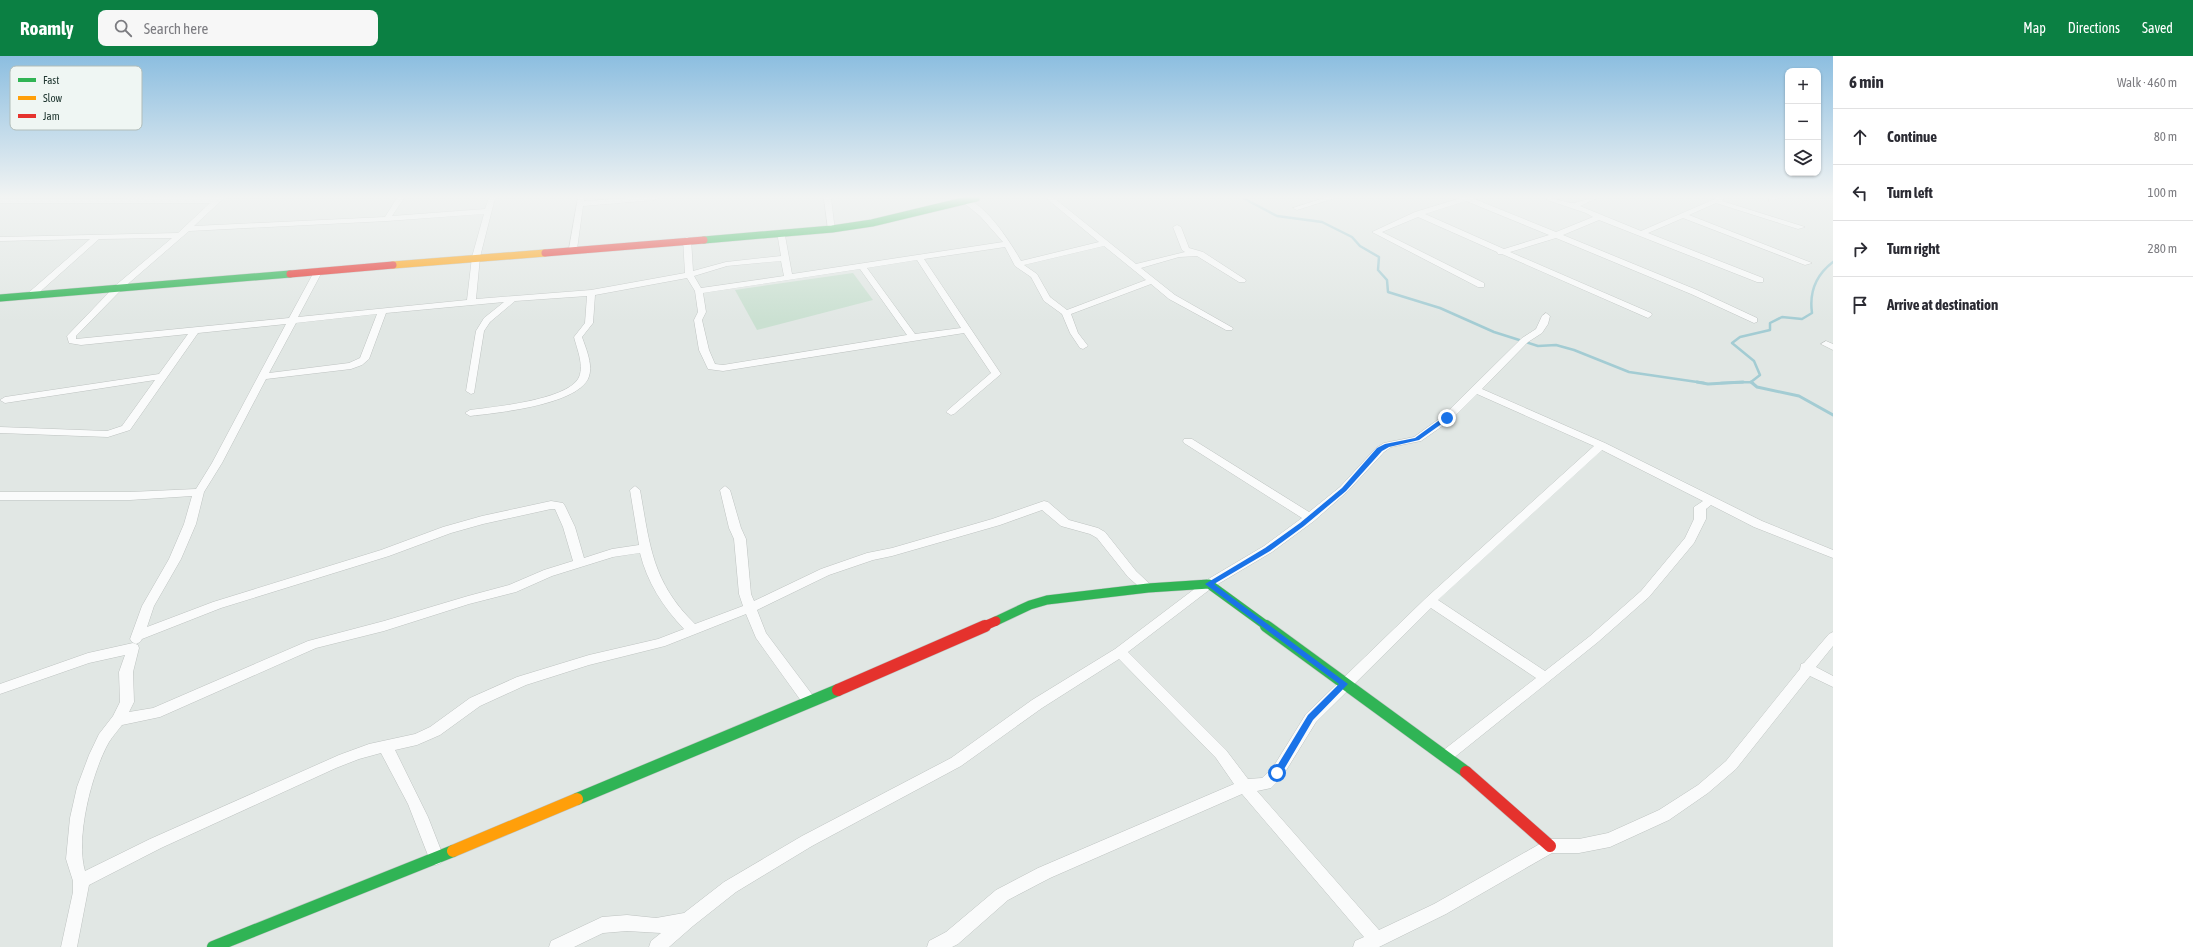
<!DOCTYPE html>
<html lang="en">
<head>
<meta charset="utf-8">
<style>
  body { margin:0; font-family:"Asap Condensed",sans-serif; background:#f7f7f7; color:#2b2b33 }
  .controls { position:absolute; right:12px; top:12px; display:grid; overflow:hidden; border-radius:8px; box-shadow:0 1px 3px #0004 }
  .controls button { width:36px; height:36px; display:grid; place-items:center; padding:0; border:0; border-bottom:1px solid #e1e1e2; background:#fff; color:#2b2b33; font:20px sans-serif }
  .stop { position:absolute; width:12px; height:12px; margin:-9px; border:3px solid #1a73e8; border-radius:50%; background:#fff }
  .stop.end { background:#1a73e8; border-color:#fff; box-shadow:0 1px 4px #0008 }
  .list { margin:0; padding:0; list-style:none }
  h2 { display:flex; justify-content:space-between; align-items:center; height:52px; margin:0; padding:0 16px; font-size:17px }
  h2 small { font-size:13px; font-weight:400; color:#7c7c81 }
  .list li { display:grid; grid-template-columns:26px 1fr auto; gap:12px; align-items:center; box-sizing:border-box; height:56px; padding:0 16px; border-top:1px solid #e1e1e2 }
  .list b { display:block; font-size:15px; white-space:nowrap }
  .list em { font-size:13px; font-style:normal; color:#7c7c81 }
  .icon { flex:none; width:22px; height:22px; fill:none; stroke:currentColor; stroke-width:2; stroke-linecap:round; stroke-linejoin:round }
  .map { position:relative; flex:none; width:1833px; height:891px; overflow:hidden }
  header { display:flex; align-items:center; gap:24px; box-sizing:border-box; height:56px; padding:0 20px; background:#0b8043; color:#fff }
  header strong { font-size:19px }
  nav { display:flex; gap:22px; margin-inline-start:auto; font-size:14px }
  .search { width:280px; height:36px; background:#f7f7f7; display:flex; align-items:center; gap:10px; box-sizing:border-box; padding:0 14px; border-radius:8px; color:#7c7c81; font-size:15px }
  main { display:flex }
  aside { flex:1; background:#fff }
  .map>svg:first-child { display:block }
  .green { fill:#cae0d1 }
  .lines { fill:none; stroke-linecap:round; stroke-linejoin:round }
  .stream-far1 { stroke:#a3ccd3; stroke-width:2.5 }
  .stream { stroke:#a3ccd3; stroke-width:3 }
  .street-casing { stroke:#bec3c1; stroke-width:1 }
  .fast-far2-casing { stroke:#bec4c2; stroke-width:8 }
  .fast-far1-casing { stroke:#bec4c2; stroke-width:10 }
  .fast-casing { stroke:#bec4c2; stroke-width:13 }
  .slow-far1-casing { stroke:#bec4c2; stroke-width:8 }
  .slow-casing { stroke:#bec4c2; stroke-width:13 }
  .jam-far2-casing { stroke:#bec4c2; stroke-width:8 }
  .jam-far1-casing { stroke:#bec4c2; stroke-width:10 }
  .jam-casing { stroke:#bec4c2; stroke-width:13 }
  .street { fill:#fafbfb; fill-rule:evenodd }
  .fast-far2 { stroke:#30b455; stroke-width:7 }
  .fast-far1 { stroke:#30b455; stroke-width:9 }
  .fast { stroke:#30b455; stroke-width:12 }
  .slow-far1 { stroke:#ff9f0a; stroke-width:7 }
  .slow { stroke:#ff9f0a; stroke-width:12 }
  .jam-far2 { stroke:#e5322d; stroke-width:7 }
  .jam-far1 { stroke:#e5322d; stroke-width:9 }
  .jam { stroke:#e5322d; stroke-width:12 }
  .route { fill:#1a73e8 }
  .key { fill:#eff6f3; stroke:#b1bdb9; stroke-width:1 }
  .key-label { font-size:11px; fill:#213832 }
</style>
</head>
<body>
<header>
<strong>Roamly</strong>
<div class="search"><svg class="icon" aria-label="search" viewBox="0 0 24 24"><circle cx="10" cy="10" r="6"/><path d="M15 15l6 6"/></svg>Search here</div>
<nav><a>Map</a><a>Directions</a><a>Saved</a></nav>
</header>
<main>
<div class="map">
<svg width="1833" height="891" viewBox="0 0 1833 891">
  <rect width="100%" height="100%" fill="#e1e7e4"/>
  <!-- green -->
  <path class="green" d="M853 217 873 244 757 274 735 234Z"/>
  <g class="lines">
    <!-- stream-far1 -->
    <path class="stream-far1" d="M1243 142 1277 160 1322 166 1352 181 1360 190 1379 201 1378 214 1387 224 1388 236 1440 252 1494 276 1538 290 1556 289 1574 294 1629 316 1704 327
      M1721 327 1751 326
      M1753 327 1751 326 1760 319 1754 305 1732 287 1740 281 1770 274V267L1782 261 1802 263 1812 257C1809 236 1816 219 1833 206"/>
    <!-- stream -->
    <path class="stream" d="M1697 326 1708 328 1743 326
      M1751 326 1757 331 1799 340 1833 359"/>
    <!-- street casing -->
    <g class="street-casing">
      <path id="street" d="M216 142H224L194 170 385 161 397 142H404L392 160 485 153 489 142H495L480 201 476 243 591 234 685 217 683 183 687 181 691 183 693 215 726 206 781 200 777 176 784 174 792 218 1003 186 980 160 964 147V143H967C987 150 1011 187 1021 205L1099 186 1046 142H1054L1136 208 1185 196 1182 194 1173 171 1177 169 1181 171 1189 192 1203 196 1246 224 1245 226H1239L1197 200 1179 201 1141 212 1175 239 1233 272 1232 274H1226L1169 243 1151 228 1071 258 1078 277 1088 290 1083 293 1080 292 1070 277 1062 258 1044 245 1031 221 1015 210 1005 191 924 203 1001 318 954 358 951 359 946 356 948 354 991 317 964 277 723 315 708 313 699 294 694 264 698 256 695 235 687 222 595 239 593 267 582 281C586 293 594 310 588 323 575 349 497 357 470 360L465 357 470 354C494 351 565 344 578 323 585 311 577 293 574 281L585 267 587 240 515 245 490 266 484 275 474 337 471 338 466 335 476 275 484 262 504 246 386 257 369 303 362 309 351 313 266 323 222 407 204 436 196 468 181 503 154 550 147 571 213 546 381 494 443 471 482 460 551 445 563 447 565 450 575 471 584 502 612 493 639 489 630 434 635 430 640 434C650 490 652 526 695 568L743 550 739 538 734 483 729 472 720 434 725 430 730 434 741 472 746 483 751 538 754 545 821 513 867 497 892 492 992 463 1044 445 1048 446 1069 464 1098 472 1105 476 1136 515 1154 532 1152 535H1144L1128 521 1097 482 1090 478 1061 470 1042 454 1000 469 892 500 873 504 829 519 757 554 766 577 814 641 816 645 814 649 809 650 804 649 756 582 746 558 665 590 589 609 526 629 480 650 440 679 417 689 395 694 428 761 444 802 441 807 436 809 431 807 408 748 381 697 359 703 336 712 161 792 89 829 77 891H61L73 836V825L66 803 70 762 77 731 89 699 99 678 113 660 120 646 119 616 125 599 89 607 0 638V628L88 597 133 587 138 589 139 592 133 616 134 646 129 656 153 652 308 585 384 565 468 540 509 529 544 514 573 505 563 471 555 453H551L483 468 451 477 389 500 221 552 142 583 140 586 136 588 132 586 130 583 142 550 169 503 184 468 192 440 130 444H0V436H130L196 433 212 407 286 268 198 277 130 374 108 381 0 377V371L107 375 122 370 155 324 5 347 0 344 5 341 159 318 188 278 81 289 69 287 67 280 116 229 172 182 99 183 33 242H27V238L90 183 0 185V181L178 177 210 147H0V143ZM484 158 472 201 467 244 298 261 323 214 319 212 315 214 289 262 76 283V280L122 233 189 175 387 165ZM1104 190 1146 224 1067 254 1050 241 1037 218 1024 209ZM917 204 961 272 915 278 867 212ZM781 205 784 220 701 232 694 220 727 210ZM860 213 907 279 723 309 715 308 709 294 702 264 706 256 703 237ZM377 258 360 302 349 307 269 317 296 267ZM640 497C647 526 663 551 684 573L658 583 589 599 517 621 470 642 430 671 415 678 369 688 339 699 150 783 85 815C75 782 92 716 109 686 113 680 118 674 122 669L160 661 316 592 384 575 469 548 516 536 552 520 613 501Z
        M578 142H584V145L631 142H658L654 144 583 150 577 193 573 195 569 193Z
        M824 142H831L835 175 828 173Z
        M1324 142H1335L1297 154 1293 152Z
        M1461 142H1472L1556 176 1593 161 1586 157 1547 144V142C1556 142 1563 146 1572 147 1577 147 1589 142 1597 142L1580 150 1641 175 1717 142H1725L1722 145 1805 171 1798 173 1716 147 1689 159 1812 207 1805 209 1683 162 1648 177 1763 222V226H1757L1599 164 1563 179 1697 234 1757 262V266L1754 267 1691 238 1556 182 1510 196 1651 257 1652 259 1648 262 1502 198H1498L1497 196 1418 161 1382 176 1484 227V231H1478L1372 176 1415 156ZM1466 145 1549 179 1504 193 1425 158Z
        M1769 142H1779L1769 145Z
        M1546 257 1550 260 1548 268 1542 277 1528 286 1482 333 1605 387 1762 465 1833 494V502L1754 471 1711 449 1706 453V463L1694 487 1649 541 1598 586 1451 704 1446 706 1441 704 1439 700 1441 696 1536 622 1431 552 1316 666 1282 721 1271 732 1257 735 1379 874 1434 848 1545 785 1550 783H1579L1608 777 1659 754 1698 729 1726 705 1800 613 1801 608 1804 607 1829 578 1833 576V590L1816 611 1833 620V631L1810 620 1736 713 1708 737 1669 764 1610 791 1579 797H1552L1446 858 1379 891H1353L1355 885 1364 881 1242 738 1050 822 1008 844 958 888 952 891H927L929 885 946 876 996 834 1038 812 1234 728 1216 702 1119 603 1042 652 961 710 812 790 736 836 693 870 669 891H649L651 885 661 877 627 875 603 877 574 891H549L551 885 602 861 627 859 656 862 684 857 724 826 802 780 951 702 1032 644 1115 593 1205 525 1264 490 1302 462 1184 387 1183 385 1184 383H1192L1309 456 1340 431 1376 392 1384 387 1414 381 1443 360 1522 282 1536 273 1542 260ZM1477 338 1594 390 1426 542 1306 658 1272 713 1262 722 1248 723 1226 694 1128 596 1213 531 1272 496 1314 465 1348 435 1384 396 1391 391 1421 385 1451 364ZM1602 394 1703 445 1694 451V463L1685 482 1641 535 1590 580 1545 615 1438 544Z
        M1826 285 1833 288V294L1821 288Z"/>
    </g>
    <!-- fast-far2 casing -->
    <g class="fast-far2-casing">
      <path id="fast-far2" d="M704 184 832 173 872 167 976 142
        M0 242 290 218"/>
    </g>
    <!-- fast-far1 casing -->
    <g class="fast-far1-casing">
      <path id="fast-far1" d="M996 565 1030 549 1047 544 1148 532 1209 528 1268 571"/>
    </g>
    <!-- fast casing -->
    <g class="fast-casing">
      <path id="fast" d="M1266 570 1466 716
        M577 743 838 634
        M213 891 453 795"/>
    </g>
    <!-- slow-far1 casing -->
    <g class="slow-far1-casing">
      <path id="slow-far1" d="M393 209 545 197"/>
    </g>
    <!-- slow casing -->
    <g class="slow-casing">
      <path id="slow" d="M453 795 577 743"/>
    </g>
    <!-- jam-far2 casing -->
    <g class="jam-far2-casing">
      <path id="jam-far2" d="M545 197 704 184
        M290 218 393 209"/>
    </g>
    <!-- jam-far1 casing -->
    <g class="jam-far1-casing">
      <path id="jam-far1" d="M982 571 996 565"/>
    </g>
    <!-- jam casing -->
    <g class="jam-casing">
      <path id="jam" d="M838 634 985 570
        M1466 716 1550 790"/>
    </g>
    <!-- street -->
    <use href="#street" class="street"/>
    <!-- fast-far2 -->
    <use href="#fast-far2" class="fast-far2"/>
    <!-- fast-far1 -->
    <use href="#fast-far1" class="fast-far1"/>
    <!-- fast -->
    <use href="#fast" class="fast"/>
    <!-- slow-far1 -->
    <use href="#slow-far1" class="slow-far1"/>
    <!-- slow -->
    <use href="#slow" class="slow"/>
    <!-- jam-far2 -->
    <use href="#jam-far2" class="jam-far2"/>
    <!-- jam-far1 -->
    <use href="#jam-far1" class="jam-far1"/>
    <!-- jam -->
    <use href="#jam" class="jam"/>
  </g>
  <!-- sky -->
  <linearGradient id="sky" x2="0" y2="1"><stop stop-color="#8cbee0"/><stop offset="0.53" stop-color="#f2f4f3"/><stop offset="1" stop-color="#f2f4f3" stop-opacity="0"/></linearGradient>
  <rect width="1833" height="266" fill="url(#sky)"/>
  <!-- route -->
  <path class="route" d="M1445 360 1450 362 1419 384 1389 391 1382 395 1346 435 1304 470 1270 495 1214 528 1348 628 1313 664 1280 720H1274V715L1308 659 1339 628 1205 528 1265 492 1300 467 1342 432 1377 392 1385 388 1415 382Z"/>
  <!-- legend -->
  <rect x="10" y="10" width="132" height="64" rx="6" class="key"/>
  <rect x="18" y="22" width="18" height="4" fill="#30b455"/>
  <rect x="18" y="40" width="18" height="4" fill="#ff9f0a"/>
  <rect x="18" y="58" width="18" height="4" fill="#e5322d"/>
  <g class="key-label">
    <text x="43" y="28">Fast</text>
    <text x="43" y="46">Slow</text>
    <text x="43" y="64">Jam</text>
  </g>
</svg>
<div class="controls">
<button>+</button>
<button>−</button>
<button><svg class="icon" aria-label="layers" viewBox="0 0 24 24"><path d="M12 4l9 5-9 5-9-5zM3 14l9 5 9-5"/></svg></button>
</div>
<div class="stop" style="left:1277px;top:717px"></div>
<div class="stop end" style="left:1447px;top:362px"></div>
</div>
<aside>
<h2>6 min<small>Walk · 460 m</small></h2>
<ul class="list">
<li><svg class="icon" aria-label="ahead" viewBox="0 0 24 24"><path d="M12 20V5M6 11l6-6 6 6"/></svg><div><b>Continue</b></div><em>80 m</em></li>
<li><svg class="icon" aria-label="left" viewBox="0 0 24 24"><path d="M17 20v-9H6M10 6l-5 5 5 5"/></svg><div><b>Turn left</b></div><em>100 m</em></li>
<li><svg class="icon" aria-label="right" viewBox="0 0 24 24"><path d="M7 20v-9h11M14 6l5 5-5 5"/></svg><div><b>Turn right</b></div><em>280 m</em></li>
<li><svg class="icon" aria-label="arrive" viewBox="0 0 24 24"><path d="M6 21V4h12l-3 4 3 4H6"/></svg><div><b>Arrive at destination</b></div></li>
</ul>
</aside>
</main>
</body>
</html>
